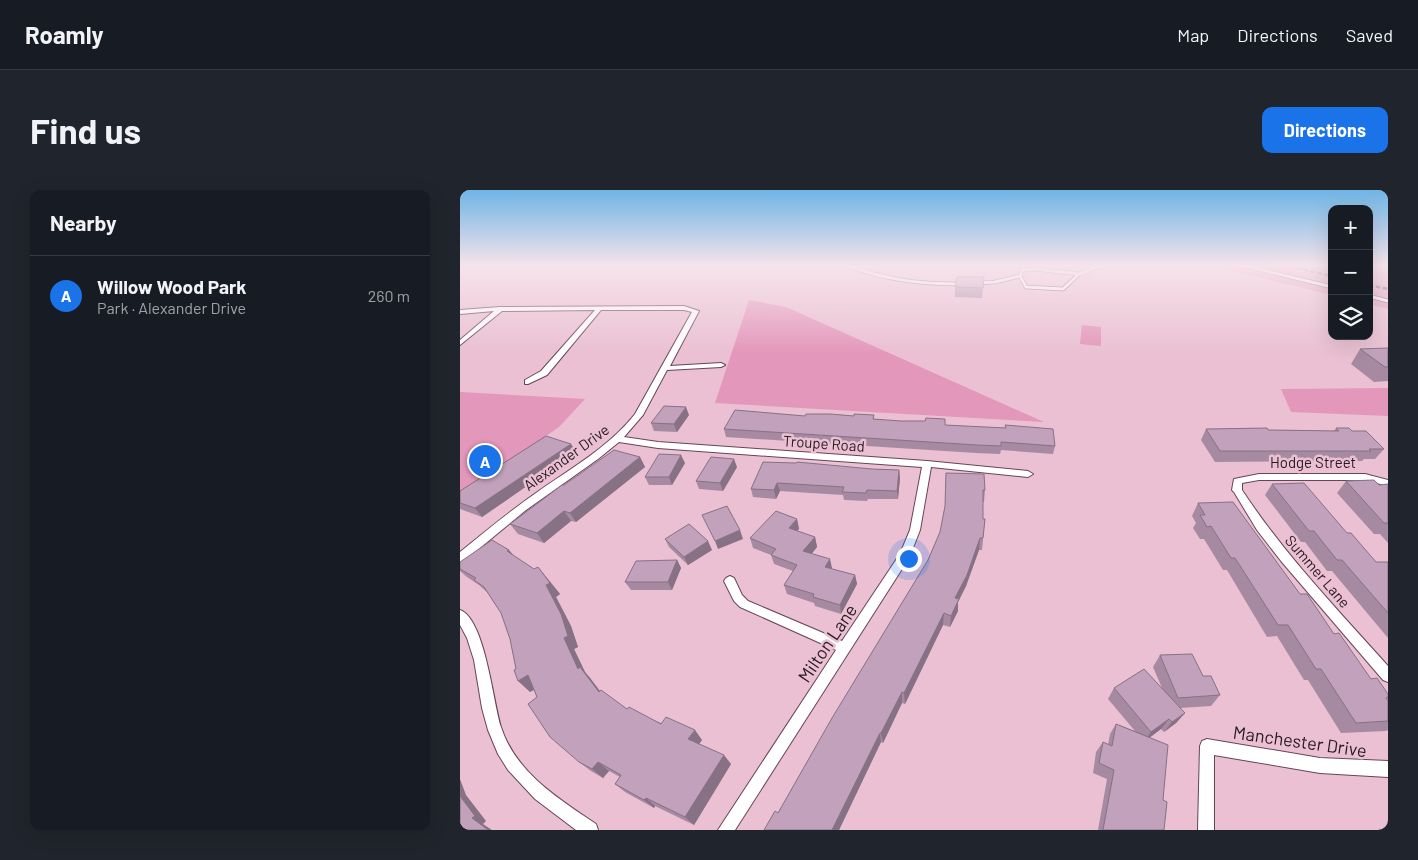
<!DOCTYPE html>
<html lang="en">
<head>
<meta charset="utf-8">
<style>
  body { margin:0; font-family:Barlow,sans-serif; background:#20242c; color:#f1f3f6 }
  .controls { position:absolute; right:15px; top:15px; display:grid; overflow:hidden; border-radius:10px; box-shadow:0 5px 20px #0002 }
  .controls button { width:45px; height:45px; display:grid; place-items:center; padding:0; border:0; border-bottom:1px solid #363941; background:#171b24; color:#f1f3f6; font:25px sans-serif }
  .you { position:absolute; left:448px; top:368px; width:18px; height:18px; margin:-12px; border:4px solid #fff; border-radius:50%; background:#1a73e8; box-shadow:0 0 0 8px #1a73e833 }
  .badge { display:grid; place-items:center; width:32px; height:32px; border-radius:50%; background:#1a73e8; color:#fff; font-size:16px; font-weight:700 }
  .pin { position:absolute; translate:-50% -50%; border:2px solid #fff; box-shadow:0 1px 5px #0006 }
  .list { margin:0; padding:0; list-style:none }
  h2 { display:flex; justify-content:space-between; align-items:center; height:65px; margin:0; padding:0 20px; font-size:21px }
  h2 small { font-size:16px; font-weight:400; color:#9ea1a6 }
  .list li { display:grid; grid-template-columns:32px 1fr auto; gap:15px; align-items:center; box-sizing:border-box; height:80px; padding:0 20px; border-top:1px solid #363941 }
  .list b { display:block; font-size:19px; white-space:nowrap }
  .list p { margin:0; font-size:16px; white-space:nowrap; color:#9ea1a6 }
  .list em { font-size:16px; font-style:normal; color:#9ea1a6 }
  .icon { flex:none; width:28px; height:28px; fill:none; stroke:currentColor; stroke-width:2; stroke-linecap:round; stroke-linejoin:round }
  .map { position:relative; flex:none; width:928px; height:640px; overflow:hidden; border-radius:10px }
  header { display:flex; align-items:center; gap:30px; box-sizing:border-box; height:70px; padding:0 25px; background:#171b24; border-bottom:1px solid #363941 }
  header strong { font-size:24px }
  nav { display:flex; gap:28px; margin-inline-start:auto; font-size:18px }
  .intro { display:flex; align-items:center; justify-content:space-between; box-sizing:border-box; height:120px; padding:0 30px }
  h1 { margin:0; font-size:35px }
  .button { padding:12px 22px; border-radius:10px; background:#1a73e8; color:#fff; font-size:18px; font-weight:700 }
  main { display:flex; gap:30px; padding:0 30px }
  aside { flex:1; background:#171b24; border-radius:10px; box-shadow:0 5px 20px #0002 }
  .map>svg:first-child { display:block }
  .green { fill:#e397ba }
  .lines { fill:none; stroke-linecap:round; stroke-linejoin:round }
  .lane-casing { stroke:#674554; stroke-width:4.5 }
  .street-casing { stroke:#674554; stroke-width:2 }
  .lane { stroke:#fff; stroke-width:3 }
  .street { fill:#fff; fill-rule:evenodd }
  .rail { stroke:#4f3b44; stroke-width:2.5; stroke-dasharray:4.5 2.5; stroke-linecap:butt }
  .wall { fill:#a68aa2 }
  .shaded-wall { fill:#877184 }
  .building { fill:#c1a1bc; stroke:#877184 }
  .labels { text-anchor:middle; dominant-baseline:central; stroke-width:5; stroke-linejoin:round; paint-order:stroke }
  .street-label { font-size:15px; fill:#281920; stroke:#eac0d2 }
  .near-street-label { font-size:18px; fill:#281920; stroke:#eac0d2 }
</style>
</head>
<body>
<header>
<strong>Roamly</strong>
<nav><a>Map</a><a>Directions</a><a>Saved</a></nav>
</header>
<div class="intro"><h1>Find us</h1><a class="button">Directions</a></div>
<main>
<aside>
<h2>Nearby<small></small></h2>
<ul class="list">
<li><span class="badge">A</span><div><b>Willow Wood Park</b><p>Park · Alexander Drive</p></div><em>260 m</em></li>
</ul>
</aside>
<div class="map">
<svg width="928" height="640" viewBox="0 0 928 640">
  <rect width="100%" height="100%" fill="#eac0d2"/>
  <!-- green -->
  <path class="green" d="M749 75H872V105Z
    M909 75H928V119L909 114Z
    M289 110 326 117 584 232 255 213Z
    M622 135 641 137V156L620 154Z
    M928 198V226L831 222 821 199Z
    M0 202 125 209 99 237 0 305Z"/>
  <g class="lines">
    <!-- lane casing -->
    <g class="lane-casing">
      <path id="lane" d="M387 75C424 90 461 94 501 94
        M781 75 872 97
        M575 79 619 84 603 99 566 97 560 86 562 80Z
        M619 84 642 75
        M517 93 535 92 560 86
        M909 106 928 111"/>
    </g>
    <!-- street casing -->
    <g class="street-casing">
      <path id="street" d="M224 116 239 121 210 176 261 173 265 175 261 177 207 180 183 225 164 247 198 252 467 271 568 281 573 284 568 287 471 277 460 340 449 368 275 640H258L376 460 280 417 274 411 264 391 266 388 270 386 274 388 282 405 288 411 382 451 440 364 450 340 462 277 198 258 159 252 138 269 66 320 4 371 0 372V362C25 342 50 321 76 303 111 278 148 258 175 224L232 122 224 120H141L87 185 68 194H65V190L81 181 135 120 42 121 0 155V150L34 121 0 124V120L40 117Z
        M799 284H905L928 290V296L905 290H799L782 293V300C824 364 877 419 928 476V492L923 490 821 371 797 340 774 302 772 300 774 289Z
        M0 420C25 429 33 512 41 537 55 582 99 609 136 634L138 640H116L75 609 48 580 38 564 28 540 22 518 14 470 7 448 0 435Z
        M747 549 860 568 928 571V587L860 583 754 565V640H738L740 556 742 551Z"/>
    </g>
    <!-- lane -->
    <use href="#lane" class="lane"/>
    <!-- street -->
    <use href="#street" class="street"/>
    <!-- rail -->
    <path class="rail" d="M823 75 872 86
      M909 95 928 99"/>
  </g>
  <!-- wall -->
  <path class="wall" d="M524 87 522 108 495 107V97Z
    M928 158V191L914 192 891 174 900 159Z
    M229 225 217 242 194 241 191 233Z
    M345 226 414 229 485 235 595 256 593 264 541 260 540 264 516 263 266 247 264 239Z
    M876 238 892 241 924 259 915 269H904L902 271 755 272 741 250 746 239 874 241Z
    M111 254 116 262 22 327 0 319V301Z
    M180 267 185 277 116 332 111 331 84 353 58 344 50 334 104 295Z
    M303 272 412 279 439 280 440 288 438 309H408L407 311 384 310 383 305 320 301 316 309 293 307 291 299Z
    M225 273 212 295H189L185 287Z
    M277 277 263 301 239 299 236 291Z
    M486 283 525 300 524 312H523V329H525L522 360H519L506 396 498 412V421L490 437 483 435 445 514 442 513 423 553 421 552 379 640H304L318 623 468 370 480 342 485 317Z
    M886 291 919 295 928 294V353L920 344H914L877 303Z
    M812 294 887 343 916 372H928V448L872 381H867L845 352H841L805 305Z
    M738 313 840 404 874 444 911 489 928 504V509L927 510 928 511V540L926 541 881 543 848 490H844L817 446 807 447 767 380H763L744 349H740L733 338 736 333 732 326Z
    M337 329 339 339 337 341 355 347 357 357 351 364 371 379 395 385 397 394 381 424 355 416 354 413 327 404 324 395 333 381 314 374 311 365 293 358 290 348Z
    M205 349 252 360 228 375 209 357Z
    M55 367 88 389 100 404 96 407 111 436 118 457 114 459 125 482 130 488 140 501 167 519 242 550 239 554 271 574 234 635 195 616 194 618 165 602 155 594 160 587 149 581 143 588 131 581 119 572 77 507 74 500 70 502 56 479 50 449 41 423 28 403 19 395 7 387 0 381V372Z
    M217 370 221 378 212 400H171L165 392Z
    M700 465 743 486 760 505 751 516 720 518 725 523 716 533 704 542 701 539 690 547 703 610 704 640H638L647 589 633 583 636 562 643 552 648 555 650 544 656 534 675 541 648 509 654 498H702L693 477Z"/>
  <!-- shaded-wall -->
  <path class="shaded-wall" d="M226 217 229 225 217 242 214 234Z
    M111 254 116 262 22 327 15 318Z
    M221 265 225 273 212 295 209 287Z
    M180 267 185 277 116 332 110 323Z
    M274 269 277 277 263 301 260 293Z
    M439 280 440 288 438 309 437 301Z
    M317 293 320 301 316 309 314 300Z
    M104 321 111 331 84 353 77 343Z
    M337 329 339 339 331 347 329 338Z
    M280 340 283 349 258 359 255 351Z
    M355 347 357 357 346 371 343 361Z
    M520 348 519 360 506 396 498 412V421L490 437 491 426 495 408Z
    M248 351 252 360 228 375 224 367Z
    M49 360 59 372 47 361Z
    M370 369 372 378 367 386 365 377Z
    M217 370 221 378 212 400 208 392Z
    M78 377 100 404 96 407 111 436 118 457 114 459 125 482 130 488 149 513 118 479 104 448Z
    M395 385 397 394 381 424 380 415Z
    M484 423 483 435 445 514 444 503Z
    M68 485 80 496 70 502 58 491Z
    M442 502V513L423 553 421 543Z
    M725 523 716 533 704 542 712 532Z
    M709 529 701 539 684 552 691 542Z
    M235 540 242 550 236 558 228 549Z
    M420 543 421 552 379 640H372Z
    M264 565 271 574 234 635 225 627Z
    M138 572 149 581 143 588 132 579Z
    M0 589 6 605 26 631 23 634 32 640H28L12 628 0 606Z
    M186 608 195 616 194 618 184 610Z"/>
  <!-- building -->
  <path class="building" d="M497 87H524L523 98 495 97Z
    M928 158V177H925L900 159Z
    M204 216 226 217 214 234 191 233Z
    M275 220 345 226 346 224H370L394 226V224L414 225 413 229 441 231H465L466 228 485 229V235L546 238 545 235 593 239 595 256 541 252V256L517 255 264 239Z
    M807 238 808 240 879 241 876 238H889L892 241H906L924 259H909L911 261H760L746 239Z
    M86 246 111 254 15 318 0 313V301Z
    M154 260 180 267 110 323 104 321 77 343 50 334 102 295H104Z
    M199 264 221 265 209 287H185Z
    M251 267 274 269 260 293 236 291Z
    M303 272 336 273 337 272 412 279 439 280 437 301 407 300 406 303 382 302 384 297 317 293 314 300 291 299Z
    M486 283 524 284 525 300H523V329H525L523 348H520L507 385 495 408 499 409 491 426 484 423 444 503 442 502 421 543H420L372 640H304L315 621 318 623 372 528 468 370 480 342 485 316Z
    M914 290 919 295 928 294V333H924L886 291Z
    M844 293 887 343H891L916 372H928V423L882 370H877L854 341H849L812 294Z
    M773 312 840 404H847L874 444 879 443 911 489 917 488 928 504V507L926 508 928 511V531L896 533 861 479H856L828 435H818L775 368H771L751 336 747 337 740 325H745L738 313Z
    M267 316 280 340 255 351 242 325Z
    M316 321 337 329 329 338 355 347 343 361 370 369 365 377 395 385 380 415 353 407 354 404 324 395 337 375 311 365 316 359 290 348Z
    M229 334 248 351 224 367 205 349Z
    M32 350 49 360 47 361 74 379 78 377 90 393 86 395 101 424 108 446 104 448 118 479 120 477 139 502 141 500 167 519 169 517 201 534 206 527 235 540 228 549 264 565 225 627 186 608 184 610 155 594 161 585 138 572 132 579 119 572 90 547 68 514 77 507 68 485 58 491 54 480 56 479 50 449 41 423 24 397 14 390 16 388 0 379V372Z
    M217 370 208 392H165L176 371Z
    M732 464 743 486H751L760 505 718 508 700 465Z
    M684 479 725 523 712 532 709 529 691 542 654 498Z
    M656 534 708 555 703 610 707 612 704 640H643L654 580 639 573 643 552 652 556Z
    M0 606 15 626 12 628 28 640H0Z"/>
  <!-- sky -->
  <linearGradient id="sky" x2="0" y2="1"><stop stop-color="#6fb5e5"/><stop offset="0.46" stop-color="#f6e3eb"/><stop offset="1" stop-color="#f6e3eb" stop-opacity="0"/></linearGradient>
  <rect width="928" height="164" fill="url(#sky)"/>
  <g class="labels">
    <!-- street labels -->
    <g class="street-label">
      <text transform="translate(364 253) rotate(4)">Troupe Road</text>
      <text transform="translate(106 267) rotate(-36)">Alexander Drive</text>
      <text x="853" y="272">Hodge Street</text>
      <text transform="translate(858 381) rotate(49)">Summer Lane</text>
    </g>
    <!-- near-street labels -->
    <g class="near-street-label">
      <text transform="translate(367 453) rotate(-56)">Milton Lane</text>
      <text transform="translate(840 551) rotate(8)">Manchester Drive</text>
    </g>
  </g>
</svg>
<div class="controls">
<button>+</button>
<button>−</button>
<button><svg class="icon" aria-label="layers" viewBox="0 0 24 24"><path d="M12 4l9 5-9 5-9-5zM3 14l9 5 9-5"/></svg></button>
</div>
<div class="you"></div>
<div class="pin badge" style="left:25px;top:271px">A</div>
</div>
</main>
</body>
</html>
